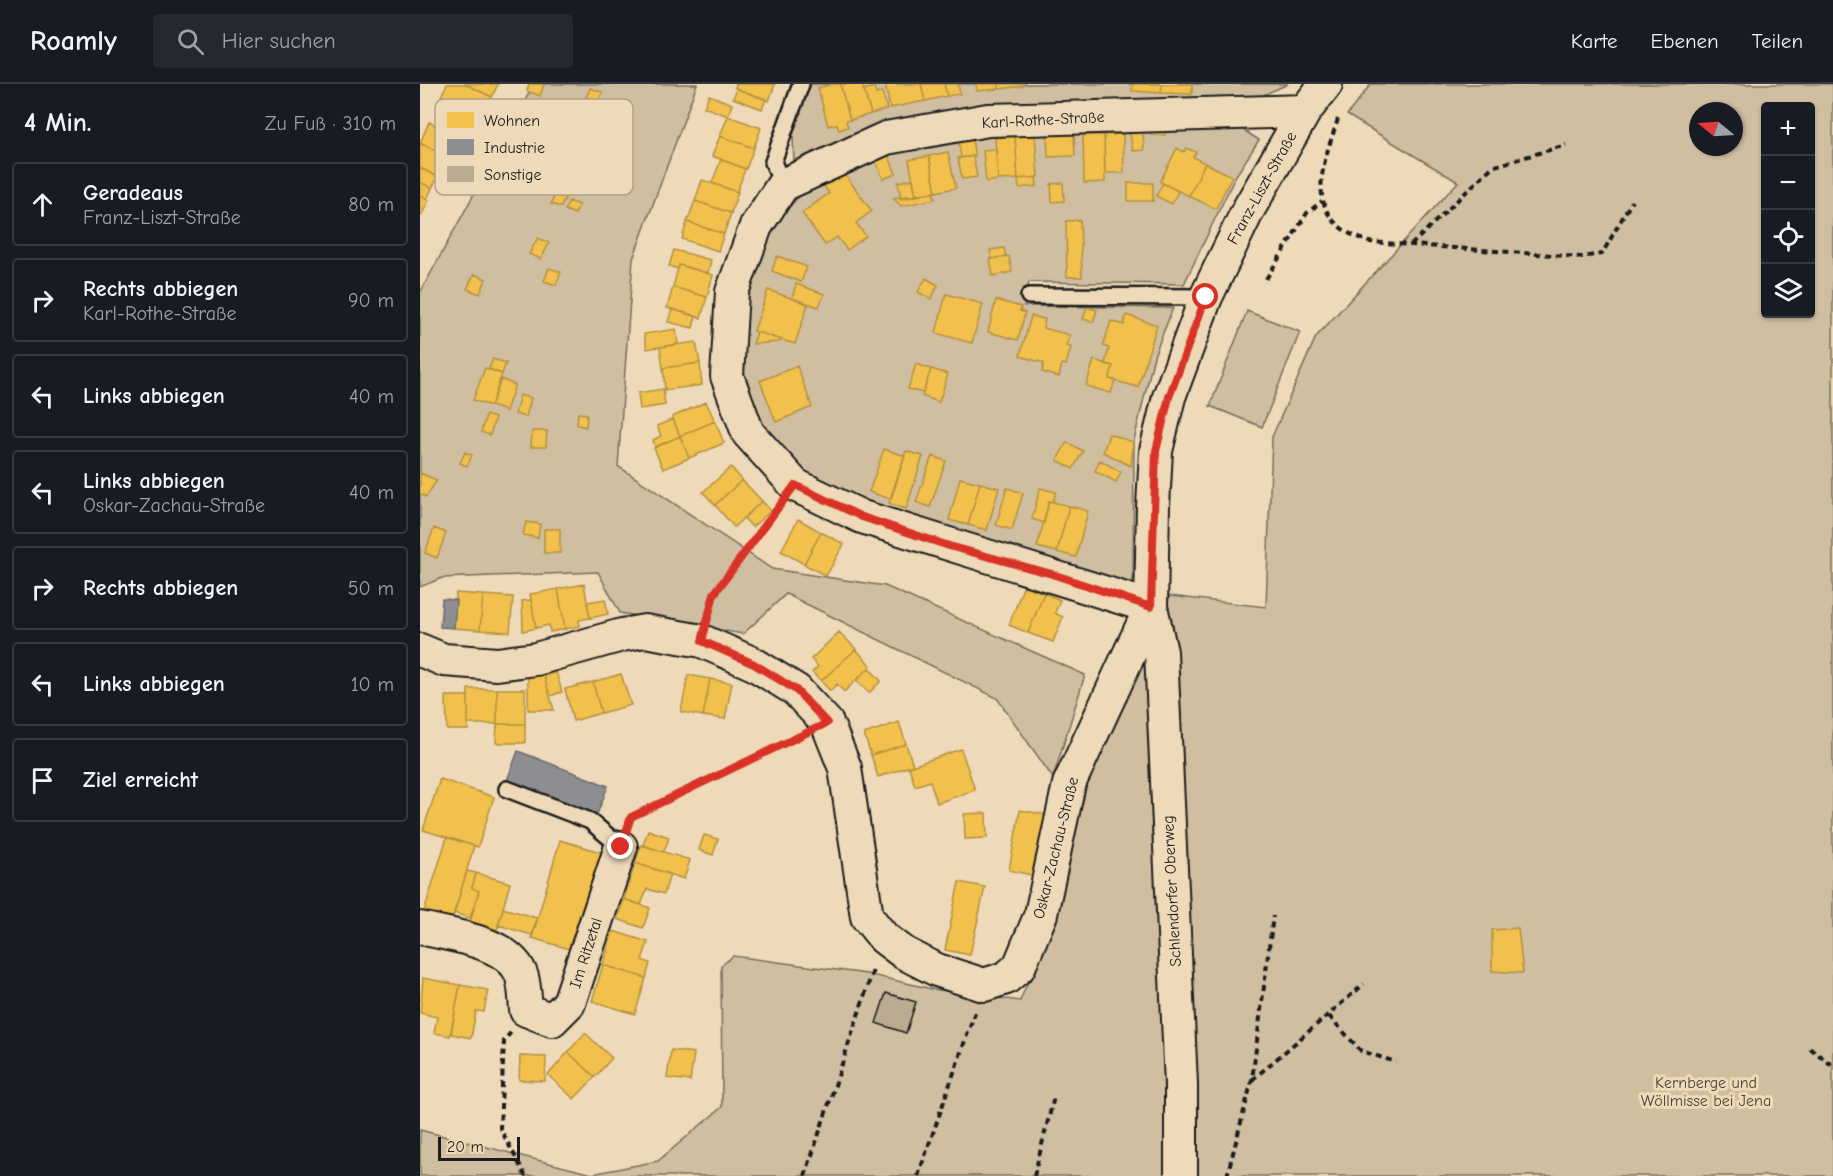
<!DOCTYPE html>
<html lang="de">
<head>
<meta charset="utf-8">
<style>
  body { margin:0; font-family:"Comic Neue",sans-serif; background:#242831; color:#f1f3f6 }
  .controls { position:absolute; right:18px; top:18px; display:grid; overflow:hidden; border-radius:6px; box-shadow:0 2px 4px #0004 }
  .controls button { width:54px; height:54px; display:grid; place-items:center; padding:0; border:0; border-bottom:2px solid #363941; background:#171b24; color:#f1f3f6; font:30px sans-serif }
  .compass { position:absolute; left:1269px; top:18px; width:54px; height:54px; border-radius:50%; background:#171b24; box-shadow:0 2px 4px #0004; rotate:288deg }
  .scale { position:absolute; left:18px; bottom:15px; width:82px; box-sizing:border-box; padding-left:6px; border:3px solid #1c1c1c; border-top:0; font-size:16px; line-height:21px; white-space:nowrap; color:#1c1c1c; -webkit-text-stroke:4px #eedab8; paint-order:stroke }
  .stop { position:absolute; width:18px; height:18px; margin:-14px; border:4px solid #d93025; border-radius:50%; background:#fff }
  .stop.end { background:#d93025; border-color:#fff; box-shadow:0 2px 6px #0008 }
  .list { margin:0; padding:0; list-style:none }
  h2 { display:flex; justify-content:space-between; align-items:center; height:78px; margin:0; padding:0 24px; font-size:26px }
  h2 small { font-size:20px; font-weight:400; color:#9ea1a6 }
  .list li { display:grid; grid-template-columns:39px 1fr auto; gap:18px; align-items:center; box-sizing:border-box; height:84px; margin:0 12px 12px; padding:0 12px; border:2px solid #363941; border-radius:6px }
  .list b { display:block; font-size:22px; white-space:nowrap }
  .list p { margin:0; font-size:20px; white-space:nowrap; color:#9ea1a6 }
  .list em { font-size:20px; font-style:normal; color:#9ea1a6 }
  .icon { flex:none; width:33px; height:33px; fill:none; stroke:currentColor; stroke-width:2; stroke-linecap:round; stroke-linejoin:round }
  .map { position:relative; flex:none; width:1413px; height:1092px; overflow:hidden }
  header { display:flex; align-items:center; gap:36px; box-sizing:border-box; height:84px; padding:0 30px; background:#171b24; border-bottom:2px solid #363941 }
  header strong { font-size:28px }
  nav { display:flex; gap:33px; margin-inline-start:auto; font-size:21px }
  .search { width:420px; height:54px; background:#242831; display:flex; align-items:center; gap:15px; box-sizing:border-box; padding:0 21px; border-radius:6px; color:#9ea1a6; font-size:22px }
  main { display:flex }
  aside { flex:1; background:#171b24 }
  .map>svg:first-child { display:block }
  .green { fill:#d0bea1; stroke:#766d5e; stroke-width:1.5; fill-rule:evenodd }
  .homes { fill:#f2c14e; stroke:#b2903f; stroke-width:1.5 }
  .industry { fill:#8d8d92; stroke:#6b6b6f; stroke-width:1.5 }
  .building { fill:#baab92; stroke:#1c1c1c; stroke-width:1.5 }
  .lines { fill:none; stroke-linecap:round; stroke-linejoin:round }
  .service-casing { stroke:#1c1c1c; stroke-width:20 }
  .minor-casing { stroke:#1c1c1c; stroke-width:36 }
  .path { stroke:#1c1c1c; stroke-width:4; stroke-dasharray:6 4.5; stroke-linecap:butt }
  .service { stroke:#eedab8; stroke-width:15 }
  .minor { stroke:#eedab8; stroke-width:32 }
  .route { stroke:#d93025; stroke-width:8 }
  .labels { text-anchor:middle; dominant-baseline:central; stroke-width:6; stroke-linejoin:round; paint-order:stroke }
  .street-label { font-size:16px; fill:#1c1c1c; stroke:#eedab8 }
  .park-label { font-size:16px; fill:#49443d; stroke:#eedab8 }
  .key { fill:#eedab8; stroke:#afa189; stroke-width:1.5 }
  .key-label { font-size:16px; fill:#1c1c1c }
</style>
</head>
<body>
<header>
<strong>Roamly</strong>
<div class="search"><svg class="icon" aria-label="search" viewBox="0 0 24 24"><circle cx="10" cy="10" r="6"/><path d="M15 15l6 6"/></svg>Hier suchen</div>
<nav><a>Karte</a><a>Ebenen</a><a>Teilen</a></nav>
</header>
<main>
<aside>
<h2>4 Min.<small>Zu Fuß · 310 m</small></h2>
<ul class="list">
<li><svg class="icon" aria-label="ahead" viewBox="0 0 24 24"><path d="M12 20V5M6 11l6-6 6 6"/></svg><div><b>Geradeaus</b><p>Franz-Liszt-Straße</p></div><em>80 m</em></li>
<li><svg class="icon" aria-label="right" viewBox="0 0 24 24"><path d="M7 20v-9h11M14 6l5 5-5 5"/></svg><div><b>Rechts abbiegen</b><p>Karl-Rothe-Straße</p></div><em>90 m</em></li>
<li><svg class="icon" aria-label="left" viewBox="0 0 24 24"><path d="M17 20v-9H6M10 6l-5 5 5 5"/></svg><div><b>Links abbiegen</b></div><em>40 m</em></li>
<li><svg class="icon" aria-label="left" viewBox="0 0 24 24"><path d="M17 20v-9H6M10 6l-5 5 5 5"/></svg><div><b>Links abbiegen</b><p>Oskar-Zachau-Straße</p></div><em>40 m</em></li>
<li><svg class="icon" aria-label="right" viewBox="0 0 24 24"><path d="M7 20v-9h11M14 6l5 5-5 5"/></svg><div><b>Rechts abbiegen</b></div><em>50 m</em></li>
<li><svg class="icon" aria-label="left" viewBox="0 0 24 24"><path d="M17 20v-9H6M10 6l-5 5 5 5"/></svg><div><b>Links abbiegen</b></div><em>10 m</em></li>
<li><svg class="icon" aria-label="arrive" viewBox="0 0 24 24"><path d="M6 21V4h12l-3 4 3 4H6"/></svg><div><b>Ziel erreicht</b></div></li>
</ul>
</aside>
<div class="map">
<svg width="1413" height="1092" viewBox="0 0 1413 1092">
  <rect width="100%" height="100%" fill="#eedab8"/>
  <filter id="ink" filterUnits="userSpaceOnUse"><feTurbulence type="fractalNoise" baseFrequency=".0167" numOctaves="2"/><feDisplacementMap in="SourceGraphic" scale="12" xChannelSelector="R" yChannelSelector="G"/><feConvolveMatrix kernelMatrix="1 2 1 2 8 2 1 2 1" color-interpolation-filters="sRGB"/></filter>
  <g filter="url(#ink)">
    <!-- green -->
    <path class="green" d="M114 0H277L213 175 198 382 352 485 465 502 665 591 633 694 577 614 366 510 323 550 200 529 178 488 22 494 0 503V209Z
      M389 0H868L841 12C717 16 594 13 472 41 439 48 406 66 374 79L373 51Z
      M951 0H1413V1092H0V1046L172 1090 238 1077 302 1023 301 882 313 872 447 890 512 905 600 917 628 848 658 699 750 512 846 523 852 353 896 253 1038 98 927 31ZM1346 22H1390V230H1346ZM1278 27H1314V63H1278Z
      M817 42 839 56 815 93 764 200 609 198 604 222 753 224 734 272 714 356 713 496 700 505 399 404C387 393 372 383 361 371 327 329 309 270 325 218 336 183 346 149 371 121 446 34 708 44 817 42Z
      M827 227 880 248 842 343 790 322Z"/>
    <!-- homes -->
    <path class="homes" d="M27 0H45L72 13 63 32 21 12Z
      M45 0H78L72 13Z
      M109 0H124L120 12 107 7Z
      M316 0H355L349 17 315 4Z
      M412 0H420L430 36 426 37 428 43 419 46 417 40 408 42 398 4Z
      M420 0H442L451 30 430 36Z
      M465 0H501L505 17 470 24Z
      M501 0H524L527 12 505 17Z
      M524 0H538L540 10 527 12Z
      M556 0H579V5L557 7Z
      M579 0H603V2L579 5Z
      M713 0H742L741 9 712 7Z
      M742 0H772V10L741 9Z
      M454 3 456 10 462 8 467 25 451 30 444 6Z
      M170 4 182 8 179 18 166 13Z
      M317 5 346 15 342 25 313 14Z
      M289 11 312 20 308 32 284 23Z
      M308 32 341 44 334 64 300 52Z
      M9 38 38 52 28 73 0 59Z
      M708 39 723 48 724 66 713 67Z
      M730 40H746L745 51H730Z
      M627 48H654L655 72 628 73Z
      M703 50 704 89H685L684 51Z
      M551 51 555 72 541 74 538 53Z
      M615 51 618 93 598 95 595 52Z
      M663 51H684L685 98 664 99Z
      M300 52 334 64 326 85 292 72Z
      M595 52 598 95 578 96 575 54Z
      M0 59 28 73 18 93 0 84Z
      M757 64 764 68 766 64 776 68 773 73 785 79 769 112 740 98Z
      M576 65 578 96 566 98 563 66Z
      M467 68 476 90 463 95 454 73Z
      M528 68 536 104 516 108 509 72Z
      M509 72 516 108 496 112 489 76Z
      M553 72 557 93 542 95 538 74Z
      M301 75 325 85 317 108 292 99Z
      M785 79 812 92 796 125 769 112Z
      M0 84 18 93 12 104 0 98Z
      M423 88 452 127 436 139 446 152 427 166 417 153 405 161 382 129 409 109 404 102Z
      M616 93 617 102 599 104 598 95Z
      M493 95 496 112 481 115 478 98Z
      M282 96 318 108 311 129 275 117Z
      M0 98 12 104 7 115 0 111Z
      M643 99 644 117 632 118 631 100Z
      M708 99H733V117H708Z
      M743 99 758 107 752 120 736 112Z
      M513 108 515 115 481 122 473 114Z
      M0 111 9 116 0 134Z
      M135 111 145 114 141 123 131 120Z
      M149 117 159 121 155 130 145 126Z
      M275 117 311 129 304 150 267 138Z
      M660 136 662 193H647L646 137Z
      M267 138 304 150 298 167 262 155Z
      M118 154 129 159 121 175 109 170Z
      M584 164 586 172 572 175 570 166Z
      M254 166 291 176 288 189 259 181 258 185 249 182Z
      M357 172 387 183 381 198 352 187Z
      M589 172 592 188 573 192 570 175Z
      M259 181 293 191 287 213 253 203Z
      M129 184 141 188 136 201 124 197Z
      M54 190 66 195 60 210 47 205Z
      M506 194 518 201 511 215 498 208Z
      M376 200 404 210 399 223 372 214Z
      M253 203 287 213 281 234 247 224Z
      M348 206 388 220 375 260 334 247Z
      M526 210 563 220 552 259 516 249Z
      M576 216 601 223 600 227 605 229 598 256 568 248Z
      M667 223 677 226 673 238 663 235Z
      M252 225 276 232 273 244 248 238Z
      M706 231 737 241 718 303 689 295 693 282 685 280 689 264 683 262 691 237 704 241Z
      M611 232 625 235 623 244 650 251 646 262 651 263 646 281 642 280 639 293 622 288 624 279 600 272Z
      M256 245 258 260 227 265 224 250Z
      M337 248 361 256 360 258 333 260Z
      M276 258 280 279 243 284 240 263Z
      M73 275 86 279 82 290 69 285Z
      M674 276 693 282 689 295 695 296 691 309 666 302Z
      M280 279 282 301 245 306 243 284Z
      M496 280 511 285 503 309 488 305Z
      M377 282 392 323 356 338 340 297Z
      M65 284 82 290 71 322 53 316Z
      M511 285 528 290 519 318 502 312Z
      M81 295 95 301 86 327 71 322Z
      M243 305 245 321 220 325 218 309Z
      M100 311 111 314 106 333 95 330Z
      M286 318 295 337 260 352 252 333Z
      M158 329 167 330 166 343 157 341Z
      M66 331 75 334 70 351 61 348Z
      M253 335 260 352 235 363 233 356 241 352 237 342Z
      M295 337 304 359 269 374 260 352Z
      M112 347H127L126 363H111Z
      M689 350 713 358 711 382 683 368Z
      M260 352 269 374 243 385 234 364Z
      M647 358 663 367 653 385 637 376Z
      M464 365 485 372 471 415 449 408Z
      M486 367 503 372 486 425 469 419Z
      M45 368 52 371 47 382 40 379Z
      M512 372 526 377 510 423 496 418Z
      M680 376 701 388 696 398 675 387Z
      M311 383 322 396 295 421 283 408Z
      M0 389 17 396 6 413 0 410Z
      M540 394 560 399 548 441 529 436Z
      M322 396 342 417 314 443 295 421Z
      M560 399 579 404 567 446 548 441Z
      M587 404 603 409 592 446 576 441Z
      M620 404 636 408 633 418 629 417 624 439 612 435Z
      M342 417 351 427 332 443 324 434Z
      M629 417 649 422 637 468 617 463Z
      M649 422 668 427 656 473 637 468Z
      M378 435 401 448 384 480 361 467Z
      M106 438 120 440 118 454 103 451Z
      M14 444 26 449 17 474 5 469Z
      M124 445H140V469H124Z
      M401 448 424 460 406 492 384 480Z
      M164 500 170 534 159 536 160 542 145 545 138 505Z
      M604 501 624 509 608 549 589 541Z
      M138 505 145 545 130 548 129 541 116 544 110 510Z
      M36 509 63 511 60 546 34 544Z
      M624 509 640 516 635 529 643 533 633 558 608 549Z
      M63 511 93 513 90 548 60 546Z
      M185 515 188 530 170 534 167 518Z
      M111 516 116 544 103 547 102 517Z
      M419 548 436 565 401 597 392 588 398 583 391 575Z
      M436 565 451 582 424 608 417 600 410 607 401 597Z
      M449 584 461 597 449 609 436 596Z
      M136 588 142 608 130 612 124 592Z
      M201 590 211 621 181 629 173 598Z
      M268 591 290 595 283 632 261 628Z
      M108 592H124L134 626H108Z
      M290 595 312 599 305 635 283 632Z
      M173 598 181 629 153 637 145 605Z
      M48 605H77V640H48Z
      M77 605H105V640H77Z
      M26 612H48V646H27Z
      M479 638 486 660 451 671 444 650Z
      M77 640H105V659H76Z
      M486 660 493 681 458 693 451 671Z
      M541 665 555 706 517 719 510 697 495 702 489 683Z
      M20 695 74 713 58 763 3 746Z
      M600 726 628 731 616 792 589 786Z
      M566 729 567 754 545 755 544 730Z
      M228 746 249 753 244 768 223 761Z
      M284 751 298 755 293 771 279 766Z
      M27 753 54 762 32 837 3 831Z
      M140 756 184 769 156 867 112 854Z
      M221 761 270 776 264 795 215 779Z
      M215 779 250 790 244 810 227 805 221 821 204 815Z
      M47 787 56 789 52 804 59 807 50 834 34 829Z
      M56 789 90 799 77 846 50 838 59 807 52 804Z
      M539 798 565 803 550 871 525 866Z
      M204 815 230 824 223 844 197 835Z
      M83 824 117 834 112 851 78 841Z
      M1098 844 1103 889 1072 887V846Z
      M193 847 228 858 222 876 230 879 226 894 183 881Z
      M183 881 226 894 215 930 172 917Z
      M3 894 40 901 30 952 14 949 17 933 0 929Z
      M40 901 68 906 64 928 56 927 51 954 31 950Z
      M165 949 192 974 175 993 148 968Z
      M251 966 274 969 270 997 247 994Z
      M148 968 175 993 154 1015 128 991Z
      M100 972 126 973 125 997 99 996Z"/>
    <!-- industry -->
    <path class="industry" d="M22 515 36 516 34 544 20 543Z
      M98 667 188 702 176 733 86 699Z"/>
    <!-- building -->
    <path class="building" d="M466 909 496 918 486 949 456 939Z"/>
    <g class="lines">
      <!-- service casing -->
      <g class="service-casing">
        <path id="service" d="M363 101 353 78 381 0
          M609 212 786 213
          M87 705 170 737 201 763"/>
      </g>
      <!-- minor casing -->
      <g class="minor-casing">
        <path id="minor" d="M731 523 442 433 375 401 328 349 307 292 312 208 336 142 363 101 466 54 568 36 885 27
          M0 566 24 576 77 580 116 575 202 551 225 547 282 557 334 580 376 606 407 639 425 684 447 833 464 854 484 869 517 886 564 901 586 894 599 883 621 830 649 700 731 523
          M0 844C30 851 92 858 102 893 105 904 105 916 106 926L132 936 149 919 201 763
          M761 1092V1000L741 568 731 523 733 422 736 367 749 313 786 213 828 126 885 27 906 0"/>
      </g>
      <!-- path -->
      <path class="path" d="M918 35C907 69 886 116 920 143 928 150 940 154 949 158L1161 173 1182 170 1212 117
        M991 161 1072 83 1146 61
        M846 195 887 129 902 117
        M289 530 294 510 358 424
        M210 737 211 733 379 652
        M909 932 941 967 976 978
        M91 948 84 957 80 1044 105 1091 108 1092
        M1390 964 1413 982
        M832 996 944 900
        M385 1092 454 883
        M498 1092 555 928
        M614 1092 634 1013
        M807 1092 832 996 853 832"/>
      <!-- service -->
      <use href="#service" class="service"/>
      <!-- minor -->
      <use href="#minor" class="minor"/>
    </g>
  </g>
  <g class="lines" filter="url(#ink)">
    <!-- route -->
    <path class="route" d="M201 763 211 733 407 639 376 606 334 580 282 557 294 510 375 401 442 433 529 462 632 490 731 523 736 367 749 313 786 213"/>
  </g>
  <g class="labels">
    <!-- street labels -->
    <g class="street-label">
      <text transform="translate(623 36) rotate(-3)">Karl-Rothe-Straße</text>
      <text transform="translate(842 104) rotate(-61)">Franz-Liszt-Straße</text>
      <text transform="translate(636 764) rotate(-76)">Oskar-Zachau-Straße</text>
      <text transform="translate(752 807) rotate(-93)">Schlendorfer Oberweg</text>
      <text transform="translate(166 869) rotate(-72)">Im Ritzetal</text>
    </g>
    <!-- park labels -->
    <g class="park-label">
      <text x="1286" y="999">Kernberge und<tspan x="1286" dy="18">Wöllmisse bei Jena</tspan></text>
    </g>
  </g>
  <!-- legend -->
  <rect x="15" y="15" width="198" height="96" rx="9" class="key"/>
  <rect x="27" y="28" width="27" height="16" fill="#f2c14e"/>
  <rect x="27" y="55" width="27" height="16" fill="#8d8d92"/>
  <rect x="27" y="82" width="27" height="16" fill="#baab92"/>
  <g class="key-label">
    <text x="64" y="42">Wohnen</text>
    <text x="64" y="69">Industrie</text>
    <text x="64" y="96">Sonstige</text>
  </g>
</svg>
<div class="controls">
<button>+</button>
<button>−</button>
<button><svg class="icon" aria-label="locate" viewBox="0 0 24 24"><circle cx="12" cy="12" r="6"/><path d="M12 2v4M12 18v4M2 12h4M18 12h4"/></svg></button>
<button><svg class="icon" aria-label="layers" viewBox="0 0 24 24"><path d="M12 4l9 5-9 5-9-5zM3 14l9 5 9-5"/></svg></button>
</div>
<svg class="compass" viewBox="-18 -18 36 36"><path d="M0-13l5 13h-10z" fill="#e53935"/><path d="M0 13l5-13h-10z" fill="#9ea1a6"/></svg>
<div class="scale">20 m</div>
<div class="stop" style="left:786px;top:213px"></div>
<div class="stop end" style="left:201px;top:763px"></div>
</div>
</main>
</body>
</html>
